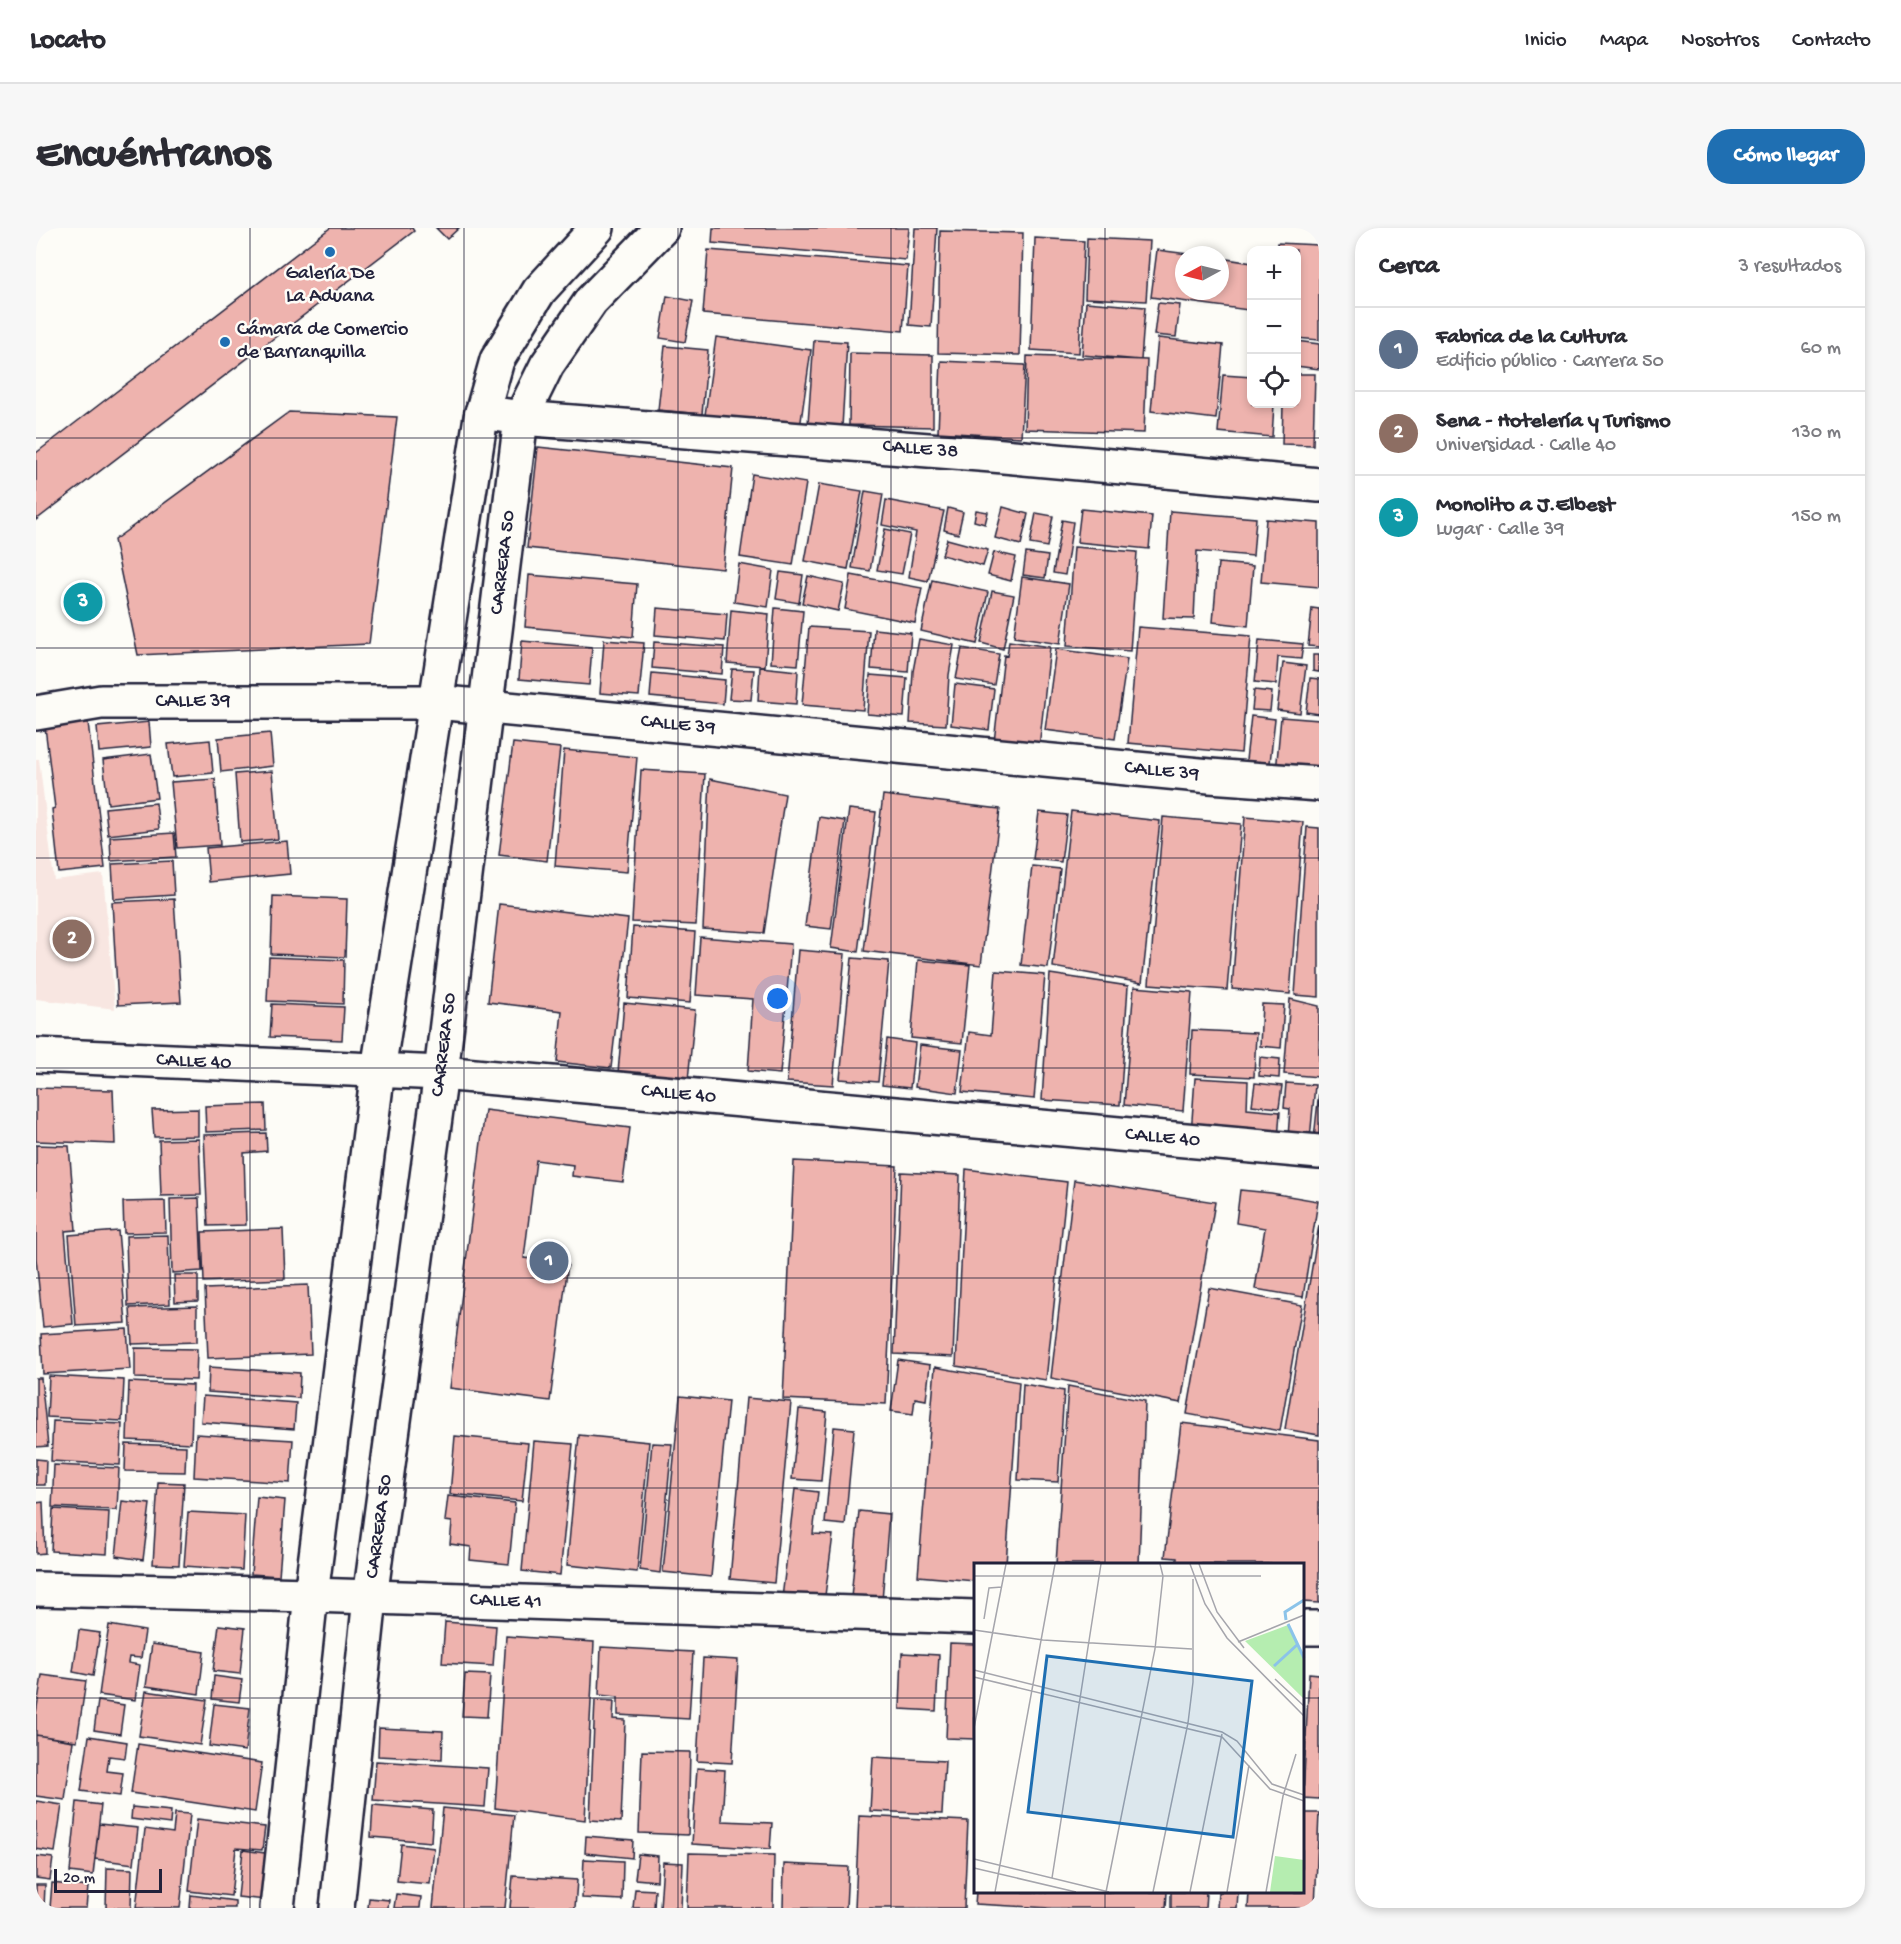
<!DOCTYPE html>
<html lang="es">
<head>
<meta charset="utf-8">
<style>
  body { margin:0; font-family:"Gochi Hand",sans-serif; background:#f7f7f7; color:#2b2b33 }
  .controls { position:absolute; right:18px; top:18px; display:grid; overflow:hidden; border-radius:12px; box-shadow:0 3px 9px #0003 }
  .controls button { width:54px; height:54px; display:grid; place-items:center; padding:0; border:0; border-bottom:2px solid #e1e1e2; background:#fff; color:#2b2b33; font:30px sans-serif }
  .compass { position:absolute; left:1139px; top:18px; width:54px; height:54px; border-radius:50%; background:#fff; box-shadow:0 3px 9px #0003; rotate:263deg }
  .scale { position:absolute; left:18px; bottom:15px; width:108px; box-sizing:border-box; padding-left:6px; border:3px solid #22223b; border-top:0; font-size:16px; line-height:21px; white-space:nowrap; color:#22223b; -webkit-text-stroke:4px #fdfcf7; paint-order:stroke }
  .you { position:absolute; left:742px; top:771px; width:21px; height:21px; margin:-15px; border:4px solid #fff; border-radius:50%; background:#1a73e8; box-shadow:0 0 0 9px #1a73e833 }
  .badge { display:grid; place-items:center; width:39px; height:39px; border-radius:50%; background:#1f6fb2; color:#fff; font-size:20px; font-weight:700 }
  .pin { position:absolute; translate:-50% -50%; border:3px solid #fff; box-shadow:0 2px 6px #0006 }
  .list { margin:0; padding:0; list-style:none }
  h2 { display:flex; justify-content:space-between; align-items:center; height:78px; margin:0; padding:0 24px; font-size:26px }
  h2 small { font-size:20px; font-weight:400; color:#7c7c81 }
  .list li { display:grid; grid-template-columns:39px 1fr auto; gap:18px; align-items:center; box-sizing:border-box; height:84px; padding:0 24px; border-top:2px solid #e1e1e2 }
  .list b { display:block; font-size:22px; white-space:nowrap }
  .list p { margin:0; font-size:20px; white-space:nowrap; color:#7c7c81 }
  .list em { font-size:20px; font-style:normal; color:#7c7c81 }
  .icon { flex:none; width:33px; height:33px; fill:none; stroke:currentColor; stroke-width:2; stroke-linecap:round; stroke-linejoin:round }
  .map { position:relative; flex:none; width:1283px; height:1680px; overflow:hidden; border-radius:24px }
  header { display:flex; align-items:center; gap:36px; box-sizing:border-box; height:84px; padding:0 30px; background:#fff; border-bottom:2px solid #e1e1e2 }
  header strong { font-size:28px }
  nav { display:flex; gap:33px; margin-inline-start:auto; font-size:21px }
  .intro { display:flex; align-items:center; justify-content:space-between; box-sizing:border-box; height:144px; padding:0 36px }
  h1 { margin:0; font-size:42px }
  .button { padding:15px 27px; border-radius:24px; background:#1f6fb2; color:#fff; font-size:21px; font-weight:700 }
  main { display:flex; gap:36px; padding:0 36px }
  aside { flex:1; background:#fff; border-radius:24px; box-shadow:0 3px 9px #0003 }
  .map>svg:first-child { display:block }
  .built { fill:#f8e6e1 }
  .building { fill:#eeb3ae; stroke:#22223b; stroke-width:1.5 }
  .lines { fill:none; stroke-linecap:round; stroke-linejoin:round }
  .street-casing { stroke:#22223b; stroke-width:38 }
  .secondary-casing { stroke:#22223b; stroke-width:38 }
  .street { stroke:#fdfcf7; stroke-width:33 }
  .secondary { stroke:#fdfcf7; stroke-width:33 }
  .grid { fill:none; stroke:#22223b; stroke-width:1.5; stroke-opacity:0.55 }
  .poi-dot { fill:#1f6fb2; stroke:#fdfcf7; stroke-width:2 }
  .labels { text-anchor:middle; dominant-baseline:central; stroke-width:5; stroke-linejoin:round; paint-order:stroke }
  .poi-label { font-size:20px; fill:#22223b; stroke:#fdfcf7 }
  .street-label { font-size:20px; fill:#22223b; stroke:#fdfcf7 }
  .inset-river { fill:none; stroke:#8bc3e9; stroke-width:3 }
  .inset-road { fill:none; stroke:#a5a5ac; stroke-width:1.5 }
  .view { fill:#1f6fb2; fill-opacity:0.15; stroke:#1f6fb2; stroke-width:3 }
  .inset-edge { fill:none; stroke:#22223b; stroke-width:3 }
</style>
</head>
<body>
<header>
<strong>Locato</strong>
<nav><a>Inicio</a><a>Mapa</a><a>Nosotros</a><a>Contacto</a></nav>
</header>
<div class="intro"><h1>Encuéntranos</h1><a class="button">Cómo llegar</a></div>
<main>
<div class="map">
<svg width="1283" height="1680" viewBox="0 0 1283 1680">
  <rect width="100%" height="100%" fill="#fdfcf7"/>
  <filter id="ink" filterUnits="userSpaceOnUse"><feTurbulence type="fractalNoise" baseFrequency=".0167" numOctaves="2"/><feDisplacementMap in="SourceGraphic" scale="12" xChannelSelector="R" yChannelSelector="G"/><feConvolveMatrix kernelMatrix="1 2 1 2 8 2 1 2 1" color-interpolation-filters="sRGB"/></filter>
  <g filter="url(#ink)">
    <!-- built -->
    <path class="built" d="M0 531H3L18 652 67 646 79 781 0 771Z"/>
    <!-- building -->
    <path class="building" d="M294 0H376L378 3 0 292V225Z
      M400 0H423L411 11Z
      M677 0H873L870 32 676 15Z
      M879 0H901L895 99 873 97Z
      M904 3 987 5 984 127 902 125Z
      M999 10 1048 13 1043 125 995 122Z
      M1051 10 1114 13 1110 73 1049 70Z
      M1241 15 1283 17V112L1260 110V22H1241Z
      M672 22 872 38 867 103 667 86Z
      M1121 22 1160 27H1148V63H1184V30L1216 35V59L1212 82 1115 69Z
      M631 68 657 73 649 114 624 110Z
      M1050 74 1109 79 1105 132 1046 127Z
      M1122 75 1144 77 1140 109 1118 107Z
      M680 109 775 122 763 207 668 194Z
      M1122 110 1187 117 1180 191 1115 183Z
      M778 112 811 114 806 199 772 196Z
      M1260 113 1283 116V141L1260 138Z
      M629 118 672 122 666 186 622 182Z
      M814 125 897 127V199L813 197Z
      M991 128 1111 132 1108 205 989 201Z
      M905 133 989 137 985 209 902 204Z
      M1260 146H1279L1277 217 1246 216 1247 176H1260Z
      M1187 147 1216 149V176H1238L1236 209 1182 204Z
      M253 184 361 189 333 416 102 427 78 312Z
      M502 219 697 240 687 341 491 320Z
      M716 246 770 255 757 337 704 329Z
      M783 256 826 263 812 341 769 333Z
      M829 263 847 266 834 343 816 340Z
      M850 272 908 283 892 353 873 349 880 304 846 297Z
      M967 279 992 286 985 317 959 310Z
      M912 280 927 284 922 306 908 302Z
      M1045 281 1116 288 1113 321 1041 314Z
      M940 282 952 284 949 296 938 293Z
      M1134 283 1220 290 1217 328 1161 323 1158 391 1127 390Z
      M1000 285 1017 288 1011 319 994 316Z
      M1230 291 1283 295V359L1225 354Z
      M1026 292 1037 294 1029 347 1017 345Z
      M849 301 874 306 866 346 841 342Z
      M911 311 952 322 947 338 906 327Z
      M1038 319 1101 324 1094 423 1031 418Z
      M958 324 980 329 975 353 952 347Z
      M990 325 1012 328 1009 350 987 347Z
      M1182 335 1217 338 1212 398 1177 394Z
      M703 336 737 342 732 379 698 374Z
      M744 344 767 347 763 375 740 371Z
      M493 347 601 356 597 409 489 399Z
      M815 347 886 360 879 395 809 381Z
      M772 348 808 356 802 383 766 375Z
      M986 349 1033 356 1024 416 978 409Z
      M896 352 952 364 941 416 885 403Z
      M956 363 978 367 967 421 945 415Z
      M621 380 691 386 689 413 619 407Z
      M739 380 767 383 762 437 735 435Z
      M1276 380 1283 381V419L1272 418Z
      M695 382 733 386 729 438 691 435Z
      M773 399 833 403 827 482 766 477Z
      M1102 399 1215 408 1205 525 1092 515Z
      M838 401 875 405 872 444 835 441Z
      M883 411 918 417 913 447 910 497 874 495 877 443Z
      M568 412 608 415 603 468 564 465Z
      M1223 412 1267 416 1265 431 1242 429 1240 456 1219 454Z
      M486 413 556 419 553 457 483 451Z
      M973 413 1014 419 1003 520 958 514 968 427 971 428Z
      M618 414 688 419 686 446 616 440Z
      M926 420 963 426 958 457 920 451Z
      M1020 421 1091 431 1079 511 1009 502Z
      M1277 427H1283V444L1277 443Z
      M1247 435 1270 438 1264 485 1241 482Z
      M724 439 762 443 760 476 722 473Z
      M696 441 718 442 715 472 693 471Z
      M616 445 689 452 687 476 614 469Z
      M834 447 871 450 868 489 831 486Z
      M1274 450 1283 451V486L1270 484Z
      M919 456 958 461 953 502 915 497Z
      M1218 462 1236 464 1234 483 1216 482Z
      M1215 488 1239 491 1233 543 1209 541Z
      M1245 489 1283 492V548L1240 544Z
      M52 494 69 640 23 645 16 581 19 580 9 499Z
      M113 494 115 519 63 524 61 499Z
      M234 505 237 538 185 544 182 510Z
      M174 512 177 545 136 549 132 516Z
      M477 515 524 520 511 633 463 627Z
      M528 522 601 529 591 644 519 638Z
      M115 526 121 570 72 576 67 532Z
      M605 542 669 546 660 697 596 694Z
      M236 543 242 611 204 614 199 546Z
      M179 551 184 617 141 620 135 554Z
      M674 551 749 566 728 705 667 701Z
      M847 567 964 581 945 737 828 723Z
      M120 575 123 601 72 607 69 580Z
      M813 581 840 584 822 724 795 720Z
      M1035 583 1124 593 1106 755 1017 739Z
      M1003 584 1031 587 1025 634 997 631Z
      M783 589 809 593 795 701 769 698Z
      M1127 589 1205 596 1191 762 1113 756Z
      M1209 589 1267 594 1254 766 1196 761Z
      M1271 599 1283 600V769L1259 767Z
      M138 605 140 629 75 633 74 609Z
      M251 613 254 646 173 654 170 620Z
      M136 633 138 667 78 671 76 636Z
      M996 638 1024 641 1012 740 985 737Z
      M237 668 311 671 309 729 235 726Z
      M138 671 145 774 82 777 76 674Z
      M463 676 592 691 575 840 521 834 526 783 452 774Z
      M597 699 659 704 654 775 592 770Z
      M664 709 755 716 744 846 712 843 717 771 660 767Z
      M762 722 809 726 797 857 751 854Z
      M233 729 308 732 307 776 231 773Z
      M816 730 853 733 842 854 804 851Z
      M882 732 934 737 926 815 875 810Z
      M960 743 1009 747 998 871 926 864 933 804 955 807Z
      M1014 746 1092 758 1084 877 1006 872Z
      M1098 759 1156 764 1147 883 1088 877Z
      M1254 771 1283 778V849L1248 846Z
      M588 775 659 782 652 852 582 845Z
      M236 776 308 779 306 812 234 809Z
      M1226 776 1248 777 1245 820 1224 818Z
      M1156 802 1220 805 1218 849 1154 846Z
      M851 811 879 815 874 860 846 857Z
      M884 817 926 822 921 865 879 859Z
      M1224 829 1244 831 1243 850 1223 848Z
      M1159 850 1212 853 1211 881 1244 884 1242 912 1155 906Z
      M1219 855 1246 858 1243 880 1216 877Z
      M1250 855 1279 857 1274 911 1252 909 1254 881 1248 880Z
      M0 860 77 862 79 916 0 913Z
      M1283 863V912L1278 911Z
      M229 876 230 902 170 904 169 878Z
      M162 881V908L118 909 116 882Z
      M449 882 594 900 587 954 536 948 537 937 500 932 488 1030 532 1036 514 1173 414 1160Z
      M230 905 231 923 208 925 210 997 172 998 168 907Z
      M163 911 165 967 125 968 123 912Z
      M0 917 33 918 40 1002 29 1003 37 1096 7 1099 0 1030Z
      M758 933 861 938 850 1176 747 1171Z
      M930 941 1031 954 1010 1152 920 1138Z
      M865 944 924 947 917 1129 858 1126Z
      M1038 952 1179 974 1145 1175 1015 1150Z
      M1204 962 1235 965 1282 973 1267 1069 1219 1061 1229 1000 1200 995Z
      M163 970 166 1043 136 1045 134 971Z
      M129 973 130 1004 88 1005 87 974Z
      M1283 997V1207L1249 1201Z
      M247 1001 249 1051 168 1054 166 1004Z
      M82 1003 90 1095 40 1098 33 1007Z
      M132 1007 134 1076 92 1078 90 1008Z
      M138 1047H162V1073L139 1074Z
      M272 1057 275 1126 172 1130 169 1061Z
      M1173 1060 1266 1077 1244 1203 1151 1186Z
      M161 1078V1114L96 1116 94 1080Z
      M91 1101 94 1141 7 1146 5 1106Z
      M99 1120 161 1121 160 1152 99 1150Z
      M862 1132 894 1137 890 1172 879 1170 877 1186 855 1183Z
      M173 1139 264 1145 263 1170 172 1164Z
      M899 1139 983 1154 970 1336H939V1353L882 1348Z
      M13 1148 88 1152 86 1193 11 1189Z
      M0 1150H5L12 1218 0 1219Z
      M93 1154 157 1157 155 1215 91 1212Z
      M987 1156 1028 1163 1022 1254 982 1252Z
      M1032 1158 1109 1173 1103 1336H1020Z
      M167 1168 260 1175 258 1201 165 1194Z
      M644 1168 692 1173 675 1349 627 1344Z
      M710 1170 755 1174 738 1355 694 1351Z
      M763 1181 791 1184 785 1253 756 1251Z
      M17 1193 86 1196 84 1237 15 1233Z
      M1145 1195 1283 1212V1375L1266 1374V1336H1141V1330L1129 1329Z
      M798 1199 818 1201 809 1297 789 1295Z
      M160 1206 257 1212 254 1255 158 1249Z
      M543 1207 613 1214 601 1344 531 1337Z
      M419 1208 492 1215 486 1273 414 1266Z
      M498 1213 537 1216 524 1347 486 1343Z
      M616 1215 636 1216 624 1345 604 1342Z
      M90 1216 150 1218 149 1244 89 1243Z
      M0 1231 10 1232 9 1257H0Z
      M18 1237 83 1240 81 1282 16 1279Z
      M122 1254 148 1255 143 1337 117 1336Z
      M759 1261 782 1264 777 1306 797 1307 788 1375 746 1370Z
      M412 1268 479 1275 473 1336 434 1332 435 1319 414 1316 416 1294 409 1293Z
      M221 1269 249 1272 243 1348 215 1346Z
      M86 1273 114 1276 107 1332 80 1328Z
      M7 1274 9 1325 0 1326V1275Z
      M17 1281 73 1284 71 1326 15 1323Z
      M823 1283 853 1286 846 1373 815 1370Z
      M152 1284 209 1287 206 1342 148 1338Z
      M409 1394 460 1398 457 1438 406 1435Z
      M73 1397 109 1403 105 1430 93 1429 92 1435 104 1437 99 1472 63 1467Z
      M183 1397 209 1400 204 1446 177 1443Z
      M43 1402 64 1405 57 1448 37 1444Z
      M470 1408 558 1414 549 1592 459 1580Z
      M914 1415 939 1416V1511L910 1510Z
      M116 1416 168 1424 163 1466 110 1458Z
      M565 1419 657 1424 653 1491 582 1487V1469L563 1467Z
      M866 1425 903 1427 900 1483 864 1481Z
      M667 1430 702 1432 696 1535 661 1533Z
      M1273 1445 1283 1446V1571L1267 1570Z
      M429 1446 454 1447 451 1489 426 1488Z
      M6 1447 50 1453 41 1513 0 1507V1486Z
      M178 1448 206 1452 203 1474 176 1471Z
      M110 1463 171 1472 164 1517 103 1508Z
      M559 1472 578 1473 577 1491 589 1492 585 1594 554 1592Z
      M62 1473 88 1477 84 1506 58 1502Z
      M178 1476 214 1480 209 1523 173 1518Z
      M343 1500 407 1503 406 1531 342 1528Z
      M0 1507 37 1513 29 1572 0 1568Z
      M53 1508 91 1514 89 1530 73 1528 71 1543 87 1545 84 1568 45 1563Z
      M102 1516 226 1535 219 1584 95 1565Z
      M606 1523 654 1524 652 1607 603 1605Z
      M837 1529 909 1533 906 1586 834 1583Z
      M340 1533 452 1540 449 1579 337 1572Z
      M661 1540 689 1542 686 1593 736 1595 734 1621 656 1616Z
      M0 1573 26 1577 19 1624 0 1621Z
      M41 1574 65 1577 57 1647 34 1644Z
      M337 1577 397 1582 395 1614 335 1609Z
      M96 1579 135 1583 134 1596 95 1591Z
      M407 1580 478 1587 469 1680H397Z
      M139 1585 154 1586 144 1680H100L109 1601 137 1605Z
      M1266 1585H1283L1279 1680H1212L1213 1664H1266Z
      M823 1588 932 1593 928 1680H819Z
      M161 1591 229 1599 226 1622 200 1620 195 1668 153 1663Z
      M63 1596 102 1600 98 1636 59 1631Z
      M550 1608 597 1612 596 1630 549 1625Z
      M365 1616 398 1620 394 1656 361 1653Z
      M207 1622 236 1626 230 1672 202 1669Z
      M653 1625 738 1627 737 1680H651Z
      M602 1626 622 1628 621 1653 599 1651Z
      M0 1628 17 1630 14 1652 0 1650Z
      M548 1631 587 1633 586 1672 546 1670Z
      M627 1634 647 1635 645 1680H624Z
      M748 1636 812 1639 810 1680H747Z
      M71 1640 96 1641 95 1680H70Z
      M477 1648 541 1652 539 1680H474Z
      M16 1655 52 1659 50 1680H14Z
      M0 1657H9L8 1680H0Z
      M599 1661 619 1662 618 1680H597Z
      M940 1664H1131L1130 1680H1015L939 1676Z
      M1135 1664H1170L1169 1680H1135Z
      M1182 1664H1202L1201 1680H1181Z
      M360 1666 385 1669 384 1680H358Z
      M155 1667 199 1673V1680H154Z
      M333 1670 353 1672 352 1680H332Z"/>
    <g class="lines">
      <!-- street casing -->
      <g class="street-casing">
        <g id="street">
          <path id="s1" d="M446 184 485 190 956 227 1283 257"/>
          <path id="s2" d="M0 485 65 474H400L1174 548 1283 556"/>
          <path id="s3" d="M0 827 405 845 1283 924"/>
          <path id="s4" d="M0 1361 275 1367 939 1389"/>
          <path d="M1266 1400H1283"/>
        </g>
      </g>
      <!-- secondary casing -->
      <g class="secondary-casing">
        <g id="secondary">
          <path d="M241 1680 275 1367 342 842 445 189 461 132 503 63 561 0"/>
          <path id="s5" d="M301 1680 334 1370 405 845 485 190 511 137 555 73 626 0"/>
        </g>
      </g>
      <!-- street -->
      <use href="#street" class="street"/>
      <!-- secondary -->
      <use href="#secondary" class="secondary"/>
    </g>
  </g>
  <!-- grid -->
  <path class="grid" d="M214 0V1680M428 0V1680M642 0V1680M855 0V1680M1069 0V1336M0 210H1283M0 420H1283M0 630H1283M0 840H1283M0 1050H1283M0 1260H1283M0 1470H939M1266 1470H1283M1069 1664V1680"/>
  <!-- markers -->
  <g class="poi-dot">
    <circle cx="294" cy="24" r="6"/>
    <circle cx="189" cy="114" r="6"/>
  </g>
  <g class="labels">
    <!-- poi labels -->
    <g class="poi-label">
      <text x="294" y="46">Galería De<tspan x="294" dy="23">La Aduana</tspan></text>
      <text x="201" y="102" text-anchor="start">Cámara de Comercio<tspan x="201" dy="23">de Barranquilla</tspan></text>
    </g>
    <!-- street labels -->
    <g class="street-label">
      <text stroke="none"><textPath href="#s1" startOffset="440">CALLE 38</textPath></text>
      <text stroke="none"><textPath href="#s5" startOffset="1356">CARRERA 50</textPath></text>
      <text stroke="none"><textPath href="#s2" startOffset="158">CALLE 39</textPath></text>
      <text stroke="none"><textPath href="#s2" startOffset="644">CALLE 39</textPath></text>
      <text stroke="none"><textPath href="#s2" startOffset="1130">CALLE 39</textPath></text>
      <text stroke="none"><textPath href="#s5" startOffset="870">CARRERA 50</textPath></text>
      <text stroke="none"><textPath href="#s3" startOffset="158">CALLE 40</textPath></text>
      <text stroke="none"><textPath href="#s3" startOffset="644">CALLE 40</textPath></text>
      <text stroke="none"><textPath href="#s3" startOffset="1130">CALLE 40</textPath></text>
      <text stroke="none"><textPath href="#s5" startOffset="384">CARRERA 50</textPath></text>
      <text stroke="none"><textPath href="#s4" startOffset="470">CALLE 41</textPath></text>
    </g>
  </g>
  <!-- overview -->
  <g transform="translate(938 1335)">
    <rect width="330" height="330" fill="#fdfcf7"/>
    <path d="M314 62 330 98V136L271 78ZM301 293 330 297V329H296Z" fill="#b5edb0"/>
    <path d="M313 67 319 81 291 93 285 79Z" fill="#b5edb0"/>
    <path class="inset-river" d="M312 57 311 49 330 37M314 61 330 95M300 103 324 81"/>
    <path class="inset-road" d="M216 1 231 41 253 75 330 153M225 1 243 49 270 85M0 13H287M10 56 15 25 28 24M0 67 69 77 218 86M264 79 330 52M0 107 248 169 263 178 298 221 330 232M0 114 248 174 296 226 330 238M301 116 330 143M0 165 32 1M0 296 135 329M0 305 102 329M78 315 127 1M21 329 81 1M132 329 181 86 189 13 186 1M179 329 214 160 219 119V16M216 329 248 171M253 329 275 202M292 329 309 233 322 191"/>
    <path class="view" d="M73 93 278 118 259 274 54 249Z"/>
    <rect width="330" height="330" class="inset-edge"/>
  </g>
</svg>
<div class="controls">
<button>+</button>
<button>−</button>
<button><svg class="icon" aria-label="locate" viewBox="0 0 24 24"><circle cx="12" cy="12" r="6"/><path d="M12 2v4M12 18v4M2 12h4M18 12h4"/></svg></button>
</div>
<svg class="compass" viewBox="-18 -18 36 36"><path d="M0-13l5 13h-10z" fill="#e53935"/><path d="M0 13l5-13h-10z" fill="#7c7c81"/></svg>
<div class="scale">20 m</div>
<div class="you"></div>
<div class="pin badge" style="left:513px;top:1033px;background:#5c6f8a">1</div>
<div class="pin badge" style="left:36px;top:711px;background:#8d6e63">2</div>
<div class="pin badge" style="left:47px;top:374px;background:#0f9aa8">3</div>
</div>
<aside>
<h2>Cerca<small>3 resultados</small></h2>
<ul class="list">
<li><span class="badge" style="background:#5c6f8a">1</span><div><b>Fabrica de la Cultura</b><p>Edificio público · Carrera 50</p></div><em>60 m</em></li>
<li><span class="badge" style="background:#8d6e63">2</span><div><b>Sena - Hotelería y Turismo</b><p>Universidad · Calle 40</p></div><em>130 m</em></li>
<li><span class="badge" style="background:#0f9aa8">3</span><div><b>Monolito a J.Elbest</b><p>Lugar · Calle 39</p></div><em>150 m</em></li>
</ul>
</aside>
</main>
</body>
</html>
